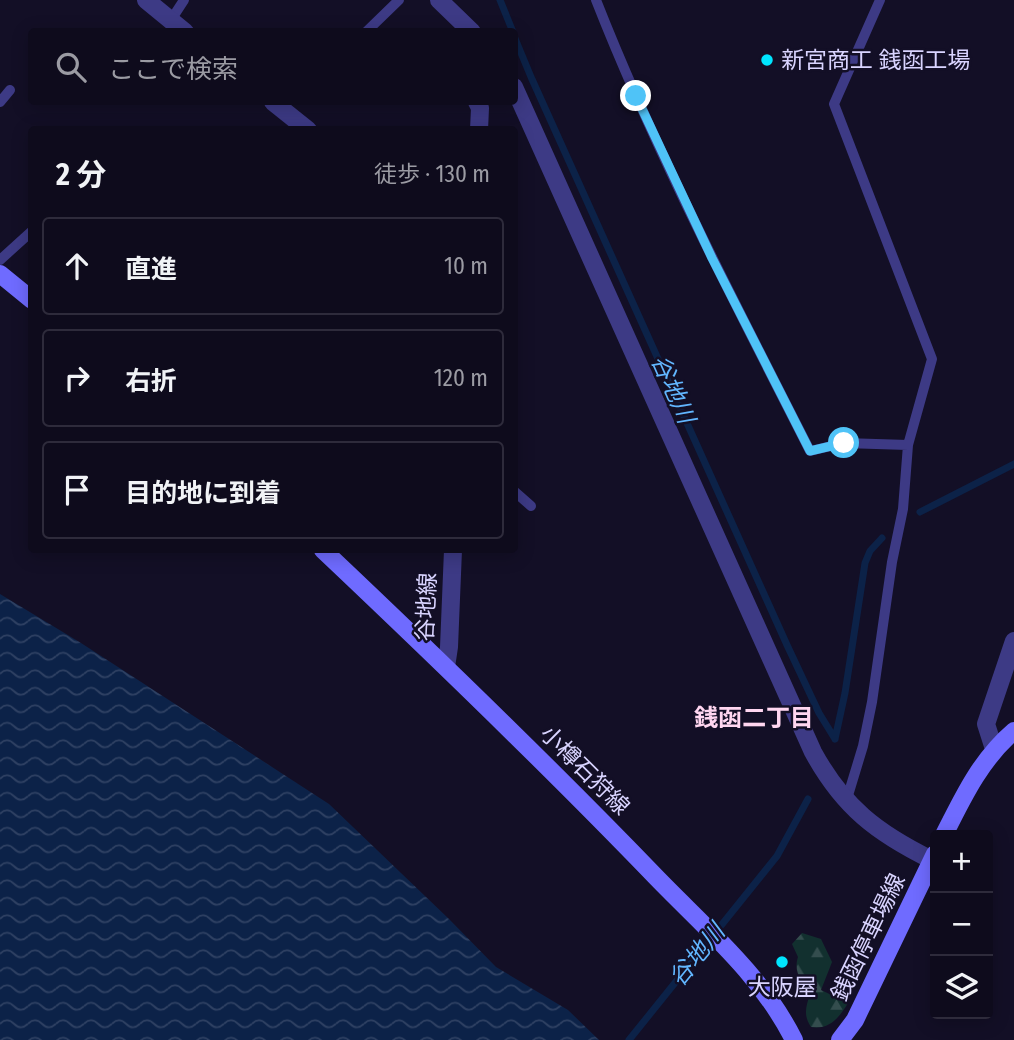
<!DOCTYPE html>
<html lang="ja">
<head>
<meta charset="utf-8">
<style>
  body { margin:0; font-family:"Fira Sans Condensed","Noto Sans JP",sans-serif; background:#171425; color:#f1f3f6 }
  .controls { position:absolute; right:21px; bottom:21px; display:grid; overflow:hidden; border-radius:7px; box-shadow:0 4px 18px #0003 }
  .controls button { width:63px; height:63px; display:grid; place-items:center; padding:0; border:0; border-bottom:2px solid #2e2b3b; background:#0e0b1c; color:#f1f3f6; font:35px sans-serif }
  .stop { position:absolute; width:21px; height:21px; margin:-16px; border:5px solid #4fc3f7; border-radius:50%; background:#fff }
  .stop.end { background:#4fc3f7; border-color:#fff; box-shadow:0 2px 7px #0008 }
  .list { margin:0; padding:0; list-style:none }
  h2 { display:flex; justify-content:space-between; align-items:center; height:91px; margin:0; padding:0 28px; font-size:30px }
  h2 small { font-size:23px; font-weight:400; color:#9b9ba3 }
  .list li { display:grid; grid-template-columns:46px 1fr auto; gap:21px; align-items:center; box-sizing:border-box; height:98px; margin:0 14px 14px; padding:0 14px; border:2px solid #2e2b3b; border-radius:7px }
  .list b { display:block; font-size:26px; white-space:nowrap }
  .list em { font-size:23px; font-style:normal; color:#9b9ba3 }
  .icon { flex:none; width:38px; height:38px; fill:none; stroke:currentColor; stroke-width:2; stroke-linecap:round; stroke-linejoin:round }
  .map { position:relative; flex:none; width:1014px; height:1040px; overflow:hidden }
  .search { position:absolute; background:#0e0b1c; box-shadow:0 4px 18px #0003; left:28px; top:28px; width:490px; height:77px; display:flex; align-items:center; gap:18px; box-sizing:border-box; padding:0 24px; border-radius:7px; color:#9b9ba3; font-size:26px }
  .panel { position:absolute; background:#0e0b1c; box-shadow:0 4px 18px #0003; left:28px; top:126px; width:490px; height:427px; border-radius:7px }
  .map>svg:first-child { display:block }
  .forest { fill:url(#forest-firs) }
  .water { fill:url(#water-waves) }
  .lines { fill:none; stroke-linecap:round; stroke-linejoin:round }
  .stream { stroke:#0c2248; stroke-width:7 }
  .service { stroke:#3d3a85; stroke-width:10 }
  .minor { stroke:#3d3a85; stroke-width:18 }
  .tertiary { stroke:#3d3a85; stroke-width:18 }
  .secondary { stroke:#6f6bff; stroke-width:18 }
  .route { stroke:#4fc3f7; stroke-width:9 }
  .poi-dot { fill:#00e5ff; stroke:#130f26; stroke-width:2.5 }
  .labels { text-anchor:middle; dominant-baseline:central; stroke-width:5; stroke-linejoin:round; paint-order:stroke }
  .poi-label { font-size:23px; fill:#d9d4ff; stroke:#130f26; text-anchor:start }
  .street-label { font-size:23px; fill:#d9d4ff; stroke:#130f26 }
  .water-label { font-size:24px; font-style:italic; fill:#62b6ff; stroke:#130f26 }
  .neighbourhood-label { font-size:24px; font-weight:bold; fill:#ffd6f0; stroke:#130f26 }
</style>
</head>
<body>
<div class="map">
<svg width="1014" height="1040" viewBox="0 0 1014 1040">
  <defs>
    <pattern id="forest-firs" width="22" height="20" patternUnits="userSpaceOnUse" patternTransform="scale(1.75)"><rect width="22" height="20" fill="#12302f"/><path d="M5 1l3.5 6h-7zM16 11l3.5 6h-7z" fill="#344d4e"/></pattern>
    <pattern id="water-waves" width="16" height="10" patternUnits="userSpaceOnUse" patternTransform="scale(1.75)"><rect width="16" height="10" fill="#0c2248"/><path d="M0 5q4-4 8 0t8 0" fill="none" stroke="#2f4163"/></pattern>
  </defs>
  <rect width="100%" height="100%" fill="#130f26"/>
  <!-- forest -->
  <path class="forest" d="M802 933 821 939 832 962 821 990 848 1003C839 1018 829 1030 811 1027 803 1015 806 1007 810 994 802 980 793 973 798 957L792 944Z"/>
  <!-- water -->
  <path class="water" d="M0 594 81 643 329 804 449 919 496 967 568 1010 599 1040H0Z"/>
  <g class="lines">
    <!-- stream -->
    <path class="stream" d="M500 0 513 32
      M514 36 531 77 787 645 819 713 835 739
      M920 512 1014 464
      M835 739 845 693 865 563 870 551 882 538
      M629 1040 777 856 808 799"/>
    <!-- service -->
    <path class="service" d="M596 0C657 155 735 303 810 451L844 443 908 445
      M171 20 184 0
      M366 32 399 0
      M0 102 10 90
      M0 260 32 231
      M514 491 531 506
      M846 802 863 746 872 702 892 562 903 509 908 445 932 359 834 104 880 0"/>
    <!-- minor -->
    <path class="minor" d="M146 0 185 32
      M273 102 308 130
      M477 102 480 108 479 130
      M446 667 449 647 453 550
      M994 749 986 724 1014 641"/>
    <!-- tertiary -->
    <path class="tertiary" d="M439 0 472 32
      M514 87 813 752C843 807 877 833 932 860"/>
    <!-- secondary -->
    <path class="secondary" d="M0 274 32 300
      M323 550C435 656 546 763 654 875 704 927 761 974 794 1040
      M944 835C963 797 981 759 1014 731
      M840 1040 855 1020 935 854"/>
  </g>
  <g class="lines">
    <!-- route -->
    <path class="route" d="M636 96 712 258 810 451 844 443"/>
  </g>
  <!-- markers -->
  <g class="poi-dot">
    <circle cx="767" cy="60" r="7"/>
    <circle cx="782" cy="962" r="7"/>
  </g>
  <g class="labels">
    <!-- poi labels -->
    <g class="poi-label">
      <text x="781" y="60">新宮商工 銭函工場</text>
      <text x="782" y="987" text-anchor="middle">大阪屋</text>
    </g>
    <!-- street labels -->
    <g class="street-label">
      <text transform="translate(426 607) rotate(-87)">谷地線</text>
      <text transform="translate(585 770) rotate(45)">小樽石狩線</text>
      <text transform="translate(868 937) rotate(-64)">銭函停車場線</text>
    </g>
    <!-- water labels -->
    <g class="water-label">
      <text transform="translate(673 389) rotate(66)">谷地川</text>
      <text transform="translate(697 955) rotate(-51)">谷地川</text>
    </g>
    <!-- neighbourhood labels -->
    <g class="neighbourhood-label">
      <text x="754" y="718">銭函二丁目</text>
    </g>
  </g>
</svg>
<div class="controls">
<button>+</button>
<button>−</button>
<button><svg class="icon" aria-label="layers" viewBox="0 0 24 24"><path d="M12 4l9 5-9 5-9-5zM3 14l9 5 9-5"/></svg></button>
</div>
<div class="stop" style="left:844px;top:443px"></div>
<div class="stop end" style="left:636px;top:96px"></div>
<div class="search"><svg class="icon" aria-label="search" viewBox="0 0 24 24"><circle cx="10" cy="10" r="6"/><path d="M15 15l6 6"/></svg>ここで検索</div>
<section class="panel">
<h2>2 分<small>徒歩 · 130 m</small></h2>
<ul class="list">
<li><svg class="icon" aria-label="ahead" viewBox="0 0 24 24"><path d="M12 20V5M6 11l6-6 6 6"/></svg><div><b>直進</b></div><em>10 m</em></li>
<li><svg class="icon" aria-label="right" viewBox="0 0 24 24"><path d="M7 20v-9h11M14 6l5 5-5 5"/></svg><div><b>右折</b></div><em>120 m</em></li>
<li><svg class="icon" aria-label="arrive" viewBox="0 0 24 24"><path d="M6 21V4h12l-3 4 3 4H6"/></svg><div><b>目的地に到着</b></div></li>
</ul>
</section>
</div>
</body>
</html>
